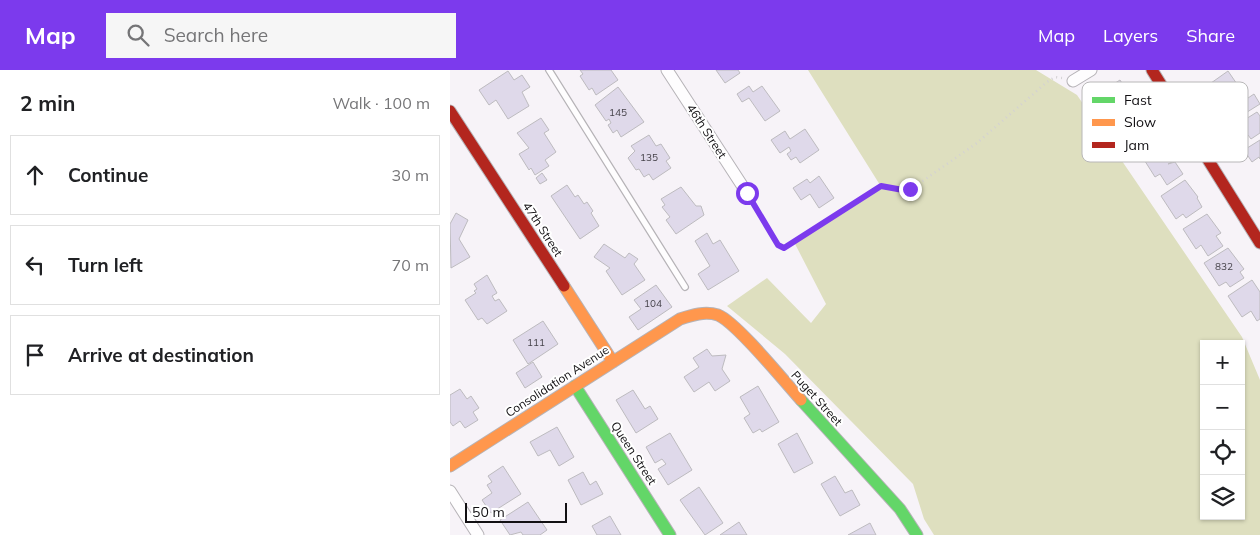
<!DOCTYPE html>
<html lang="en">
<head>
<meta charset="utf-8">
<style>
  body { margin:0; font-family:Mulish,sans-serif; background:#f6f6f6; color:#202124 }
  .controls { position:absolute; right:15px; bottom:15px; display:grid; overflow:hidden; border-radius:0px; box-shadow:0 1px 4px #0004 }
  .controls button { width:45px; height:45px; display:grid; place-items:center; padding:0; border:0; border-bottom:1px solid #e0e0e0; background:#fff; color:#202124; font:25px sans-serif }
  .scale { position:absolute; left:15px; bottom:12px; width:102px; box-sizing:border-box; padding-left:5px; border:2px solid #121013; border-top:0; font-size:14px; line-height:18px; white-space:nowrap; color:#121013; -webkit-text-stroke:4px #fff; paint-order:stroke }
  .stop { position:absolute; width:15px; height:15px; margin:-11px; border:4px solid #7c3aed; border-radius:50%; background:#fff }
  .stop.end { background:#7c3aed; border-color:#fff; box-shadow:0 1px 5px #0008 }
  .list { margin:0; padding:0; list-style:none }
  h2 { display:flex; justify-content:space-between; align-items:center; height:65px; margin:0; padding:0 20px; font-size:21px }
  h2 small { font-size:16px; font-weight:400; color:#757577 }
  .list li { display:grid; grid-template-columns:32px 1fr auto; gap:15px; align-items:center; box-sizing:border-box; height:80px; margin:0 10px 10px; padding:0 10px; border:1px solid #e0e0e0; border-radius:0px }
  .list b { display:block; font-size:19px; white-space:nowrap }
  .list em { font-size:16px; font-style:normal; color:#757577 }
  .icon { flex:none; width:28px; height:28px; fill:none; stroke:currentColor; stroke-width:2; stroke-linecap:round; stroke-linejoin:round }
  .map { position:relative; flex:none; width:810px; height:465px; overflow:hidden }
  header { display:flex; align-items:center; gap:30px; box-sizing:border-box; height:70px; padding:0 25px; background:#7c3aed; color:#fff }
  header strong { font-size:24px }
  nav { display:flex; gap:28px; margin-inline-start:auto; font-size:18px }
  .search { width:350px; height:45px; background:#f6f6f6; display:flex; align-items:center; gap:12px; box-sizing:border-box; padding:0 18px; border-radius:0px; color:#757577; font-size:19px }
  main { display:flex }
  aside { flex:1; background:#fff }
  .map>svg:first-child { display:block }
  .green { fill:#dedfbf; fill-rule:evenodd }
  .building { fill:#dfd9ea; stroke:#bdbbbf }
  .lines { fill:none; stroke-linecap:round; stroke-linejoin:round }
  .lane-casing { stroke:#b6b3b7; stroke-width:8 }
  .street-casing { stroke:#b6b3b7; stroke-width:13 }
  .fast-casing { stroke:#b6b3b7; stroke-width:13 }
  .slow-casing { stroke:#b6b3b7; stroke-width:13 }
  .jam-casing { stroke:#b6b3b7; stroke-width:13 }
  .path { stroke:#d3d1d3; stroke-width:2.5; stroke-dasharray:1 4; stroke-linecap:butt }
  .lane { stroke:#fefdfe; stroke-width:5.5 }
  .street { stroke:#fefdfe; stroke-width:11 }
  .fast { stroke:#63d668; stroke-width:11 }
  .slow { stroke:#ff974d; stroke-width:11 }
  .jam { stroke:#b3261e; stroke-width:11 }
  .route { stroke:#7c3aed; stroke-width:6 }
  .labels { text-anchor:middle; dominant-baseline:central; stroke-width:4; stroke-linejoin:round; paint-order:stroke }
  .number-label { font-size:10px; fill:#454249 }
  .street-label { font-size:12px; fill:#121013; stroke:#fff }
  .key { fill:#fff; stroke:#b8b7b8; stroke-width:1 }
  .key-label { font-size:14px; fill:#121013 }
</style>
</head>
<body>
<header>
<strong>Map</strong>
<div class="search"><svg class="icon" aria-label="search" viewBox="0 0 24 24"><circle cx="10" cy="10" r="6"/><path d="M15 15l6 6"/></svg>Search here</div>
<nav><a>Map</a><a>Layers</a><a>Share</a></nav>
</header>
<main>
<aside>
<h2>2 min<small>Walk · 100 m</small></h2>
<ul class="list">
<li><svg class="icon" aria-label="ahead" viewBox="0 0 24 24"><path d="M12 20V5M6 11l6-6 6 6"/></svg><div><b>Continue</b></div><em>30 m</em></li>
<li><svg class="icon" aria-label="left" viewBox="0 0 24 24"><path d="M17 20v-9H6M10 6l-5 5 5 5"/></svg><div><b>Turn left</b></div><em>70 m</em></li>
<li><svg class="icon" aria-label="arrive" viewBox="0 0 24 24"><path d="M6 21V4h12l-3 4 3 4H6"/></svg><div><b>Arrive at destination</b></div></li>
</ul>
</aside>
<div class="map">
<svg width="810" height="465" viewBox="0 0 810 465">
  <rect width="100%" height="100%" fill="#f7f3f8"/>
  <!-- green -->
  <path class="green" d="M358 0H586L627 25 792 267 810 310V465H484L474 449 463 414 335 284 277 236 317 208 361 253 376 234 343 170 430 115ZM754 274H791V446H754Z"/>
  <!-- building -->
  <path class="building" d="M130 0H161L168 10 146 25 142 18 139 20 130 6 133 4Z
    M266 0H288L290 3 275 13Z
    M58 1 64 10 72 5 80 17 72 22 79 36 58 49 46 30 39 35 29 20Z
    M778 1 789 17 774 27 771 23 762 30 754 18Z
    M670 10 688 38 664 53 650 29 657 24 654 20Z
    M299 16 303 22 312 16 330 41 315 51 299 28 292 32 287 24Z
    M168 17 194 52 171 67 167 60 163 63 158 55 161 53 159 49 156 51 145 35Z
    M791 23 795 30 804 24 810 34 786 49 783 45 775 51 767 39Z
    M807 42 810 46V63L801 69 798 65 788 71 780 59Z
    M91 48 99 60 94 63 106 82 95 90 99 96 85 105 81 98 79 100 69 84 79 78 67 63Z
    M355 59 369 80 350 93 346 87 341 90 337 84 341 81 339 77 330 83 321 70 335 61 340 69Z
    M199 65 206 76 211 74 220 88 216 91 221 98 203 110 199 104 194 107 189 99 186 100 178 88 185 81 181 76Z
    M810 70V89L809 87 802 92 794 80Z
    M708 79 712 85 718 81 724 91 718 94 725 92 733 104 717 115 710 104 705 107 693 88Z
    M92 103 97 110 90 114 86 108Z
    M369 106 384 128 369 138 360 124 351 130 343 118 357 109 360 113Z
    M735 110 748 127 747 128 752 137 736 148 733 144 726 149 711 126Z
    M117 115 125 127 128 125 134 134 137 132 143 141 141 143 149 156 130 169 101 126Z
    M231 117 246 136H251L254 145 226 164 216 150 220 147 212 137 215 135 211 129Z
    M6 143 18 150 9 169 20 187 1 198 0 154Z
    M757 144 771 163 766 166 773 176 758 186 751 175 746 179 733 159Z
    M257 163 263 174 270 170 289 201 258 220 248 204 260 196 245 171Z
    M154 174 175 188 179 183 188 189 184 194 195 210 172 225 156 201 160 198 144 187Z
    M778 178 794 199 790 202 794 208 780 217 776 212 769 216 754 193Z
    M37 205 47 223 42 226 45 231 49 229 57 241 37 254 32 248 28 250 15 230 26 223 24 221 27 219 24 214Z
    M802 210 810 222V249L807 251 801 241 792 247 778 226Z
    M206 215 222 237 188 260 179 247 191 239 184 230Z
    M93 251 108 274 78 294 63 270Z
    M257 279 262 286 276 285 272 299 280 311 265 321 259 312 244 322 234 307 249 297 243 288Z
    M83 292 92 307 75 318 66 303Z
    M308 316 329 352 312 362 310 359 303 363 294 348 300 344 290 327Z
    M10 319 17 329 21 326 29 338 23 342 28 350 15 358 10 351 3 356 0 352V325Z
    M183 320 195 339 200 336 208 349 186 363 166 330Z
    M107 357 124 387 109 396 100 380 88 386 80 372Z
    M220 363 242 400 218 415 208 399 216 394 212 389 205 393 196 377Z
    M347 363 363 393 344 403 328 374Z
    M53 396 71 424 41 443 32 430 42 423 37 415 42 412 38 406Z
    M133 402 140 415 146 411 153 424 131 435 118 410Z
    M385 406 395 423 402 420 410 435 390 446 371 414Z
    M249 417 273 453 255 465 230 430Z
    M78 432 97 460 90 465H73L71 462 60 465 50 450Z
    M160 446 171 465H147L142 456Z
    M289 452 297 465H270Z
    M420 453 426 465H398Z"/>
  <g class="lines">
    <!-- lane casing -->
    <g class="lane-casing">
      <path id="lane" d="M99 0 235 217"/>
    </g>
    <!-- street casing -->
    <g class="street-casing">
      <path id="street" d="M217 0 297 123
        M623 11 641 0
        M0 421 28 465"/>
    </g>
    <!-- fast casing -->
    <g class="fast-casing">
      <path id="fast" d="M125 316 220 465
        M351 330 450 439 467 465"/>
    </g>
    <!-- slow casing -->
    <g class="slow-casing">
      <path id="slow" d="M114 216 163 292
        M0 396 230 249C242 245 255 241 268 245 286 252 335 312 351 330"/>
    </g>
    <!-- jam casing -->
    <g class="jam-casing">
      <path id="jam" d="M702 0 810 173
        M0 41 114 216"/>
    </g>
    <!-- path -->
    <path class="path" d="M303 134 328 175 332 178 337 177 431 116 457 121 464 117 527 73 597 12 605 7 612 8"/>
    <!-- lane -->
    <use href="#lane" class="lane"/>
    <!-- street -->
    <use href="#street" class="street"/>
    <!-- fast -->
    <use href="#fast" class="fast"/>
    <!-- slow -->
    <use href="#slow" class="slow"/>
    <!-- jam -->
    <use href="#jam" class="jam"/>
  </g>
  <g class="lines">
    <!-- route -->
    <path class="route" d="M297 123 328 175 334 178 431 116 453 120 460 119"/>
  </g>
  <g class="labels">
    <!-- number labels -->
    <g class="number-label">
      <text x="168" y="42">145</text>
      <text x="199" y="87">135</text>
      <text x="774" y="196">832</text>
      <text x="203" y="233">104</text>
      <text x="86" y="272">111</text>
    </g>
    <!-- street labels -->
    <g class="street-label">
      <text transform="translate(257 61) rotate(57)">46th Street</text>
      <text transform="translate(93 159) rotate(57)">47th Street</text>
      <text transform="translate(107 311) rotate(-33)">Consolidation Avenue</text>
      <text transform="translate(367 328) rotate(48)">Puget Street</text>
      <text transform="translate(184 383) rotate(57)">Queen Street</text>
    </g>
  </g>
  <!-- legend -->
  <rect x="632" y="12" width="166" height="80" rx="8" class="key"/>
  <rect x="642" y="27" width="23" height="6" fill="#63d668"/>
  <rect x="642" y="49" width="23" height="7" fill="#ff974d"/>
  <rect x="642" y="72" width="23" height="6" fill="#b3261e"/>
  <g class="key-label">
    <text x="674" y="35">Fast</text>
    <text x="674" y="57">Slow</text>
    <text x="674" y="80">Jam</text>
  </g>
</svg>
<div class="controls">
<button>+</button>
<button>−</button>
<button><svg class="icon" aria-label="locate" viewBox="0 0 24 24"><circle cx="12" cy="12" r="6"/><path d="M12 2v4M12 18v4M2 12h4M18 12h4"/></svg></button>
<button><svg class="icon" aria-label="layers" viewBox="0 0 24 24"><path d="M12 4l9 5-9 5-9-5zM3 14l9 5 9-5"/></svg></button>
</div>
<div class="scale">50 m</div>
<div class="stop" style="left:297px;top:123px"></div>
<div class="stop end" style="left:460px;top:119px"></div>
</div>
</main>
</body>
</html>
